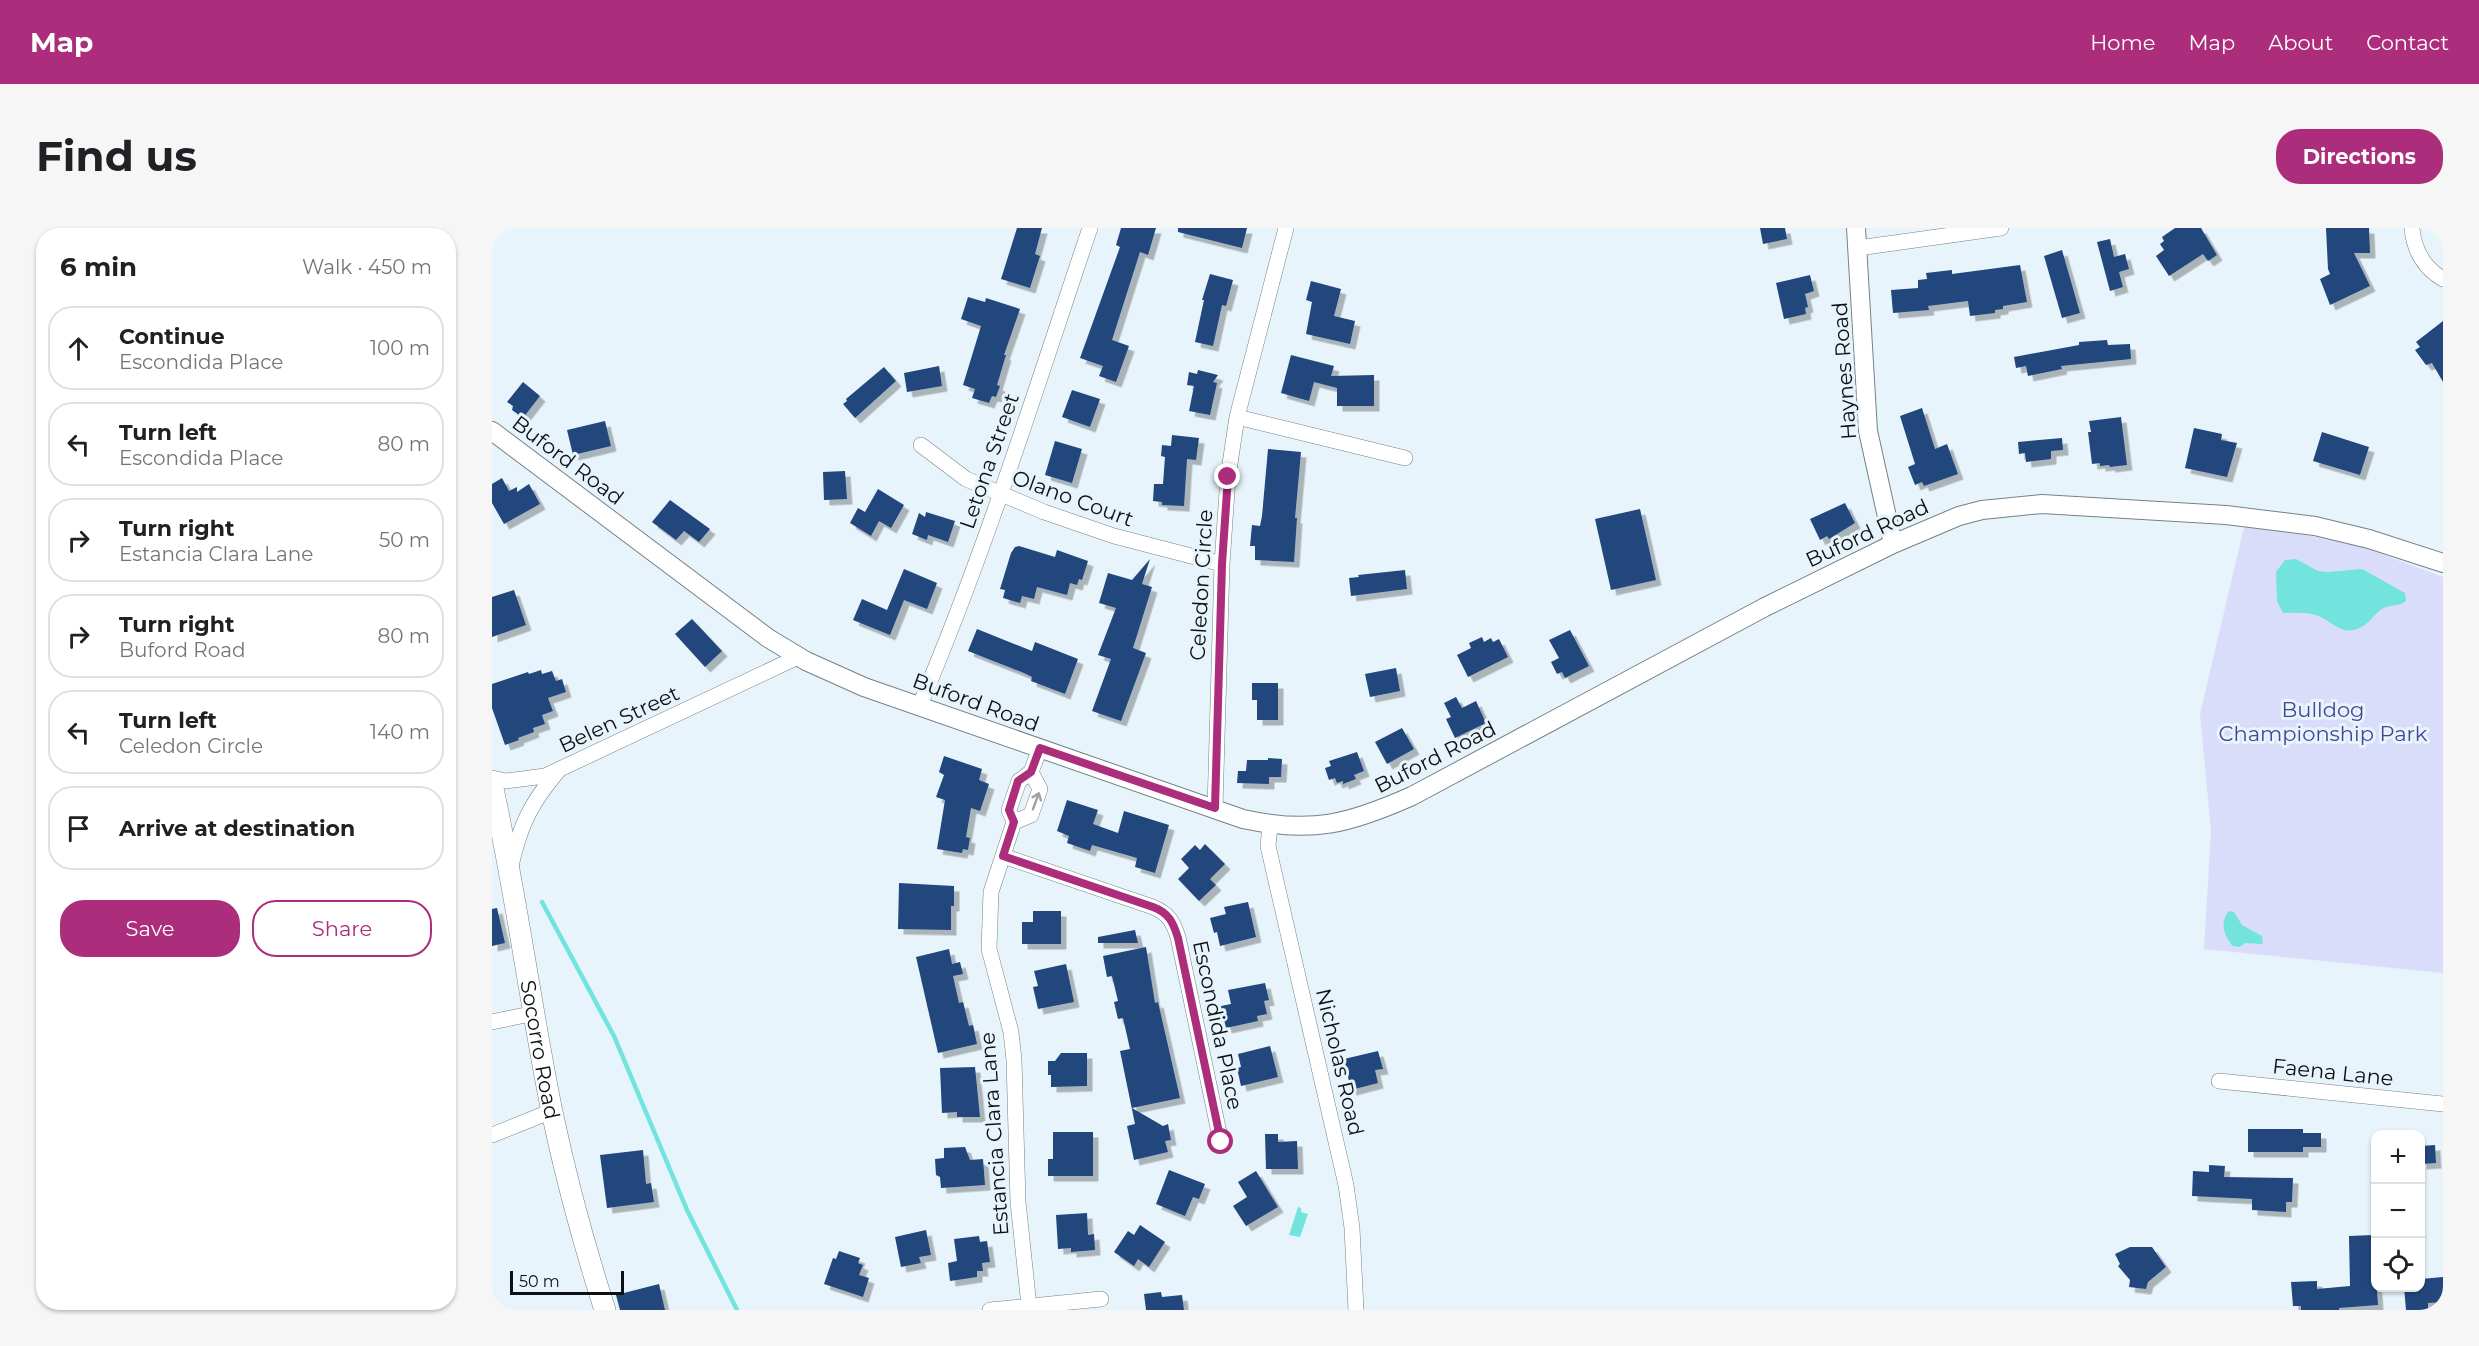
<!DOCTYPE html>
<html lang="en">
<head>
<meta charset="utf-8">
<style>
  body { margin:0; font-family:Montserrat,sans-serif; background:#f6f6f6; color:#202124 }
  .controls { position:absolute; right:18px; bottom:18px; display:grid; overflow:hidden; border-radius:12px; box-shadow:0 2px 4px #0004 }
  .controls button { width:54px; height:54px; display:grid; place-items:center; padding:0; border:0; border-bottom:2px solid #e0e0e0; background:#fff; color:#202124; font:30px sans-serif }
  .scale { position:absolute; left:18px; bottom:15px; width:114px; box-sizing:border-box; padding-left:6px; border:3px solid #0d1113; border-top:0; font-size:16px; line-height:21px; white-space:nowrap; color:#0d1113; -webkit-text-stroke:4px #e8f4fb; paint-order:stroke }
  .stop { position:absolute; width:18px; height:18px; margin:-14px; border:4px solid #ac2d7b; border-radius:50%; background:#fff }
  .stop.end { background:#ac2d7b; border-color:#fff; box-shadow:0 2px 6px #0008 }
  .list { margin:0; padding:0; list-style:none }
  h2 { display:flex; justify-content:space-between; align-items:center; height:78px; margin:0; padding:0 24px; font-size:26px }
  h2 small { font-size:20px; font-weight:400; color:#757577 }
  .list li { display:grid; grid-template-columns:39px 1fr auto; gap:18px; align-items:center; box-sizing:border-box; height:84px; margin:0 12px 12px; padding:0 12px; border:2px solid #e0e0e0; border-radius:24px }
  .list b { display:block; font-size:22px; white-space:nowrap }
  .list p { margin:0; font-size:20px; white-space:nowrap; color:#757577 }
  .list em { font-size:20px; font-style:normal; color:#757577 }
  .actions { display:flex; gap:12px; padding:18px 24px }
  .actions a { flex:1; padding:14px 0; border:2px solid #ac2d7b; border-radius:24px; text-align:center; font-size:21px; color:#ac2d7b }
  .actions .main { background:#ac2d7b; color:#fff }
  .icon { flex:none; width:33px; height:33px; fill:none; stroke:currentColor; stroke-width:2; stroke-linecap:round; stroke-linejoin:round }
  .map { position:relative; flex:none; width:1951px; height:1082px; overflow:hidden; border-radius:24px }
  header { display:flex; align-items:center; gap:36px; box-sizing:border-box; height:84px; padding:0 30px; background:#ac2d7b; color:#fff }
  header strong { font-size:28px }
  nav { display:flex; gap:33px; margin-inline-start:auto; font-size:21px }
  .intro { display:flex; align-items:center; justify-content:space-between; box-sizing:border-box; height:144px; padding:0 36px }
  h1 { margin:0; font-size:42px }
  .button { padding:15px 27px; border-radius:24px; background:#ac2d7b; color:#fff; font-size:21px; font-weight:700 }
  main { display:flex; gap:36px; padding:0 36px }
  aside { flex:1; background:#fff; border-radius:24px; box-shadow:0 2px 4px #0004 }
  .map>svg:first-child { display:block }
  .green { fill:#daddfa }
  .water { fill:#72e3dd }
  .lines { fill:none; stroke-linecap:round; stroke-linejoin:round }
  .stream { stroke:#72e3dd; stroke-width:4.5 }
  .building { fill:#20467d; filter:url(#shadow) }
  .minor-casing { stroke:#768187; stroke-width:16 }
  .tertiary-casing { stroke:#768187; stroke-width:20 }
  .secondary-casing { stroke:#768187; stroke-width:22 }
  .minor { stroke:#fff; stroke-width:15 }
  .tertiary { stroke:#fff; stroke-width:18 }
  .secondary { stroke:#fff; stroke-width:21 }
  .oneway { stroke:#9ea0a1 }
  .route { stroke:#ac2d7b; stroke-width:8 }
  .labels { text-anchor:middle; dominant-baseline:central; stroke-width:6; stroke-linejoin:round; paint-order:stroke }
  .street-label { font-size:21px; fill:#0d1113; stroke:#e8f4fb }
  .park-label { font-size:21px; fill:#474599; stroke:#e8f4fb }
</style>
</head>
<body>
<header>
<strong>Map</strong>
<nav><a>Home</a><a>Map</a><a>About</a><a>Contact</a></nav>
</header>
<div class="intro"><h1>Find us</h1><a class="button">Directions</a></div>
<main>
<aside>
<h2>6 min<small>Walk · 450 m</small></h2>
<ul class="list">
<li><svg class="icon" aria-label="ahead" viewBox="0 0 24 24"><path d="M12 20V5M6 11l6-6 6 6"/></svg><div><b>Continue</b><p>Escondida Place</p></div><em>100 m</em></li>
<li><svg class="icon" aria-label="left" viewBox="0 0 24 24"><path d="M17 20v-9H6M10 6l-5 5 5 5"/></svg><div><b>Turn left</b><p>Escondida Place</p></div><em>80 m</em></li>
<li><svg class="icon" aria-label="right" viewBox="0 0 24 24"><path d="M7 20v-9h11M14 6l5 5-5 5"/></svg><div><b>Turn right</b><p>Estancia Clara Lane</p></div><em>50 m</em></li>
<li><svg class="icon" aria-label="right" viewBox="0 0 24 24"><path d="M7 20v-9h11M14 6l5 5-5 5"/></svg><div><b>Turn right</b><p>Buford Road</p></div><em>80 m</em></li>
<li><svg class="icon" aria-label="left" viewBox="0 0 24 24"><path d="M17 20v-9H6M10 6l-5 5 5 5"/></svg><div><b>Turn left</b><p>Celedon Circle</p></div><em>140 m</em></li>
<li><svg class="icon" aria-label="arrive" viewBox="0 0 24 24"><path d="M6 21V4h12l-3 4 3 4H6"/></svg><div><b>Arrive at destination</b></div></li>
</ul>
<div class="actions"><a class="main">Save</a><a>Share</a></div>
</aside>
<div class="map">
<svg width="1951" height="1082" viewBox="0 0 1951 1082">
  <defs>
    <filter id="shadow"><feDropShadow dx="5.5" dy="5.5" stdDeviation="0" flood-color="#0004"/></filter>
  </defs>
  <rect width="100%" height="100%" fill="#e8f4fb"/>
  <!-- green -->
  <path class="green" d="M1753 295 1865 317 1951 349V745L1712 721 1719 603 1708 486Z"/>
  <!-- water -->
  <path class="water" d="M1804 331 1826 343 1836 344 1870 341 1913 365 1914 373C1908 379 1900 376 1892 380 1883 384 1879 394 1871 398 1850 411 1840 392 1824 387 1812 384 1802 385 1791 385L1785 373 1784 344 1793 332Z
    M1737 683 1742 684 1750 697 1770 708 1771 716 1753 715 1748 719 1741 718C1732 709 1727 693 1737 683Z
    M806 979 809 980V984L816 986 808 1009 797 1007Z"/>
  <g class="lines">
    <!-- stream -->
    <path class="stream" d="M50 674 122 808 195 982 245 1082"/>
  </g>
  <!-- building -->
  <path class="building" d="M525 0H550L543 26 548 28 538 60 509 51Z
    M629 0H664L656 27 648 24 620 112 637 118 624 154 607 148 611 138 588 130 628 19 624 17Z
    M686 0H755L750 20 686 4Z
    M1268 0H1293L1295 11 1271 16Z
    M1683 0H1709L1725 27 1716 33 1711 26 1677 48 1664 28 1672 22 1668 16 1672 13 1670 9Z
    M1834 0H1877L1878 25H1862L1878 58 1838 77 1828 51 1838 46 1836 41Z
    M1618 11 1622 29 1633 26 1637 41 1627 44 1631 59 1618 63 1605 14Z
    M1570 22 1588 85 1570 90 1552 28Z
    M1528 37 1535 74 1511 78V81L1503 82V85L1478 88 1476 73 1436 78 1437 82 1401 85 1399 62 1426 60V52L1435 51 1434 45 1460 42V46Z
    M718 46 741 52 734 78 730 77 721 118 703 114 712 72H710Z
    M1318 47 1322 63 1313 66 1316 79 1313 80 1314 86 1292 91 1284 55Z
    M819 53 849 61 842 88 863 93 858 116 814 106 820 74 814 72Z
    M476 69 493 74 494 70 528 81 512 127H514L505 157 508 158 504 169 500 168 497 175 480 170 483 161 471 157 489 98 469 91Z
    M1951 93V154L1940 135 1934 137 1923 122 1928 119 1924 114Z
    M1615 112 1616 117 1638 116 1639 131 1569 138 1570 141 1536 148 1534 138 1524 140 1522 129 1587 117V114Z
    M799 127 842 138 839 148 882 147V178H845V160L822 154 817 173 789 165Z
    M447 138 450 158 415 164 412 145Z
    M392 139 404 153 363 190 351 176 355 173 354 171Z
    M706 142 726 147 721 154 725 155 718 187 697 183 702 158 695 157 697 144 705 146Z
    M31 154 48 168 31 190 20 182 21 178 15 174Z
    M580 162 608 171 598 199 570 189Z
    M1430 180 1443 221 1455 216 1466 246 1432 258 1430 254 1423 257 1416 239 1423 236 1408 188Z
    M1629 189 1635 237 1618 239 1617 237 1608 238V235L1600 236 1596 204H1599L1597 193Z
    M113 193 119 218 81 227 75 202Z
    M1702 200 1730 206 1729 212 1745 215 1735 249 1693 240Z
    M1830 204 1877 219 1868 247 1821 233Z
    M680 207 707 210 704 232 695 231 692 278 670 277V274L661 273 662 256H671L673 229 669 228 670 217 679 218Z
    M1570 210 1571 222 1559 223V231L1534 234 1533 225 1527 226 1526 214Z
    M563 213 590 221 580 255 553 247Z
    M776 221 809 224 803 290H805L802 334 763 332V318H758L760 297 768 298 770 288Z
    M353 243 355 271 332 272 331 244Z
    M10 250 17 263 25 259V264L37 256 48 276 12 296 0 275V256Z
    M386 261 412 277 399 300 387 293 379 308 358 295 366 280 373 284Z
    M178 272 218 301 207 314 192 303 184 312 160 294Z
    M1353 275 1363 295 1337 311 1335 308 1328 312 1318 291Z
    M1148 281 1164 352 1119 362 1103 291Z
    M434 284 463 293 456 314 436 307 435 312 420 306 427 285 433 289Z
    M527 318 563 329 565 322 596 333 590 352 587 351 585 357 578 355 575 367 545 359 542 371 530 368 528 375 511 370 513 362 508 361 519 325 523 319Z
    M658 331 650 356 660 359 641 420 654 425 629 493 600 483 619 431 606 427 624 380 607 375 616 345 640 352Z
    M412 341 445 355 435 381 412 372 398 407 361 392 370 371 395 382Z
    M913 342 915 361 859 368 857 350 867 349 866 347Z
    M22 362 34 397 0 409V369Z
    M200 391 230 423 213 439 183 406Z
    M485 401 540 423 543 414 586 431 573 466 539 453 540 449 532 445 476 423Z
    M1078 402 1097 438 1073 450 1070 444 1065 446 1059 434 1067 430 1057 412Z
    M990 409 992 414 999 410 1001 414 1007 411 1016 429 976 449 965 427 979 420 977 415Z
    M904 440 908 463 878 469 873 446Z
    M49 442 50 446 60 443 64 453 70 451 74 464 56 470 61 483 50 487 53 496 41 500 42 504 26 510 27 512 13 517 0 480V456L36 444 37 446Z
    M760 455H786V492H765V472H760Z
    M964 469 970 480 984 473 994 495 963 510 954 491 959 489 952 475Z
    M910 500 922 521 895 536 883 514Z
    M865 524 872 543 862 547 864 551 851 556V553L845 555 843 550 837 552 833 540 839 538 837 533Z
    M452 528 490 541 487 552 497 556 488 583 479 580 474 609 478 610 476 622 471 621 470 625 445 621 453 572 444 569 452 547 447 544Z
    M776 530 790 531 789 549H777V556L745 555 746 543H754L755 532H776Z
    M575 572 606 582 601 596 626 605 632 583 677 597 663 645 643 639 645 630 600 617 598 623 575 615 577 608 565 603Z
    M713 616 733 636 718 651 724 657 707 673 686 651 697 640 689 631 703 617 708 622Z
    M407 655 462 658V678H459V702L406 701Z
    M756 674 764 709 728 718 725 704 722 705 718 690 734 686 732 679Z
    M5 680 13 715 0 718V681Z
    M541 683H569V716H530V694H541Z
    M643 702 646 715H606V709Z
    M654 719 663 775 666 774 688 870 640 880 671 898 676 896 679 912 673 913 676 924 642 932 635 898 643 896 628 823 638 821 631 790 626 791 622 774 626 773 620 748 615 749 611 728Z
    M457 721 460 736 468 734 471 746 461 748 467 775 471 774 477 798 481 797 485 816 446 825 424 729Z
    M574 736 582 774 546 781 541 759 546 758 542 743Z
    M773 755 777 772 772 773 775 786 765 788 766 793 734 800 729 778 739 776 736 762Z
    M778 818 786 849 749 858 745 840 749 839 746 826Z
    M886 823 891 841 883 842 886 855 859 862 852 831Z
    M569 825H595V858L559 859V847H556V833H563Z
    M483 839 488 889H465V884L450 885 448 840Z
    M1756 901H1811V905H1829V919H1811V924H1756Z
    M561 904H601V948H556V931H561Z
    M773 906H786V914L805 913 806 941H774Z
    M1943 917 1944 935 1929 936V918Z
    M473 919 478 932 491 931 493 957 449 960 448 949 444 947 443 931 452 930V920Z
    M151 922 154 956 159 955 162 974 115 980 108 927Z
    M1717 937 1733 938 1732 949 1801 950 1800 974H1794V984L1760 982V971L1700 968 1701 943 1717 944Z
    M677 942 713 956 707 971 701 969 693 988 664 976Z
    M764 943 786 979 754 998 741 978 755 969 746 954Z
    M595 985 596 1007 602 1006 603 1022 579 1024V1020L566 1021 564 987Z
    M648 997 673 1014 657 1039 646 1031 642 1038 622 1024 636 1003 642 1007Z
    M434 1002 439 1027 427 1029 429 1035 409 1039 403 1009Z
    M1881 1007 1886 1077 1847 1080V1082H1809V1078H1801L1799 1054 1825 1053V1061L1858 1058 1857 1008Z
    M487 1008 488 1014 495 1013 498 1034 490 1035 491 1043H485V1049L458 1053 456 1035 465 1033 462 1011Z
    M1638 1019H1660L1674 1039 1656 1054 1654 1061 1637 1059 1638 1052 1626 1038 1628 1036 1623 1026Z
    M347 1023 368 1030 366 1035 371 1037 367 1047 377 1050 371 1069 332 1056 341 1030 344 1031Z
    M1951 1049V1074L1936 1075V1082H1914L1912 1059H1929V1051Z
    M167 1056 173 1082H128L124 1067Z
    M669 1064 670 1069 690 1067 692 1082H654L652 1066Z"/>
  <g class="lines">
    <!-- minor casing -->
    <g class="minor-casing">
      <path id="minor" d="M1920 0C1922 22 1932 40 1951 51
        M1366 20 1509 0
        M745 189 913 230
        M429 217 474 251 552 284 622 308 730 336
        M428 477C494 322 544 160 598 0
        M0 550 14 553 53 548 306 429
        M723 580 730 336 736 249 745 189 794 0
        M522 594 539 587 548 561 539 544
        M778 597 776 618 854 957 860 1000 864 1082
        M511 628 661 679C677 686 681 694 686 709L729 914
        M19 638C28 597 39 575 66 543
        M0 794 43 785
        M1727 853 1951 876
        M0 907 60 883
        M537 1078 526 974 522 832 519 804 497 721 499 664 522 594 517 582 527 553 539 544 548 520
        M498 1082 609 1071"/>
    </g>
    <!-- tertiary casing -->
    <g class="tertiary-casing">
      <path id="tertiary" d="M1364 0 1376 203 1401 316
        M0 203 276 410 314 433 372 459 751 591C820 606 857 596 920 568L1273 379 1401 316 1467 288 1490 282 1550 276 1734 287 1823 298 1877 311 1951 335"/>
    </g>
    <!-- secondary casing -->
    <g class="secondary-casing">
      <g id="secondary">
        <path id="s1" d="M0 556C24 665 38 775 60 884 74 950 92 1017 113 1082"/>
      </g>
    </g>
    <!-- minor -->
    <use href="#minor" class="minor"/>
    <!-- tertiary -->
    <use href="#tertiary" class="tertiary"/>
    <!-- secondary -->
    <use href="#secondary" class="secondary"/>
  </g>
  <!-- one-way arrows -->
  <defs><path id="oneway-shaft" d="M-6 0H5M1.5-3L5.5 0L1.5 3" fill="none" stroke-width="1.6" stroke-linecap="round" stroke-linejoin="round" transform="scale(1.5)"/></defs>
  <use class="oneway" href="#oneway-shaft" transform="translate(544 573) rotate(-70)"/>
  <g class="lines">
    <!-- route -->
    <path class="route" d="M729 914 686 710C681 694 677 685 661 679L511 628 522 594 517 582 526 553 539 544 548 520 723 580 730 336 736 249"/>
  </g>
  <g class="labels">
    <!-- street labels -->
    <g class="street-label">
      <text transform="translate(1352 143) rotate(-94)">Haynes Road</text>
      <text transform="translate(76 232) rotate(37)">Buford Road</text>
      <text transform="translate(497 233) rotate(-71)">Letona Street</text>
      <text transform="translate(581 270) rotate(20)">Olano Court</text>
      <text transform="translate(1375 305) rotate(-25)">Buford Road</text>
      <text transform="translate(709 357) rotate(-87)">Celedon Circle</text>
      <text transform="translate(484 474) rotate(20)">Buford Road</text>
      <text transform="translate(127 491) rotate(-25)">Belen Street</text>
      <text transform="translate(943 529) rotate(-27)">Buford Road</text>
      <text transform="translate(726 797) rotate(78)">Escondida Place</text>
      <text stroke="none"><textPath href="#s1" startOffset="270">Socorro Road</textPath></text>
      <text transform="translate(848 834) rotate(77)">Nicholas Road</text>
      <text transform="translate(1841 844) rotate(6)">Faena Lane</text>
      <text transform="translate(502 906) rotate(-94)">Estancia Clara Lane</text>
    </g>
    <!-- park labels -->
    <g class="park-label">
      <text x="1831" y="481">Bulldog<tspan x="1831" dy="24">Championship Park</tspan></text>
    </g>
  </g>
</svg>
<div class="controls">
<button>+</button>
<button>−</button>
<button><svg class="icon" aria-label="locate" viewBox="0 0 24 24"><circle cx="12" cy="12" r="6"/><path d="M12 2v4M12 18v4M2 12h4M18 12h4"/></svg></button>
</div>
<div class="scale">50 m</div>
<div class="stop" style="left:729px;top:914px"></div>
<div class="stop end" style="left:736px;top:249px"></div>
</div>
</main>
</body>
</html>
